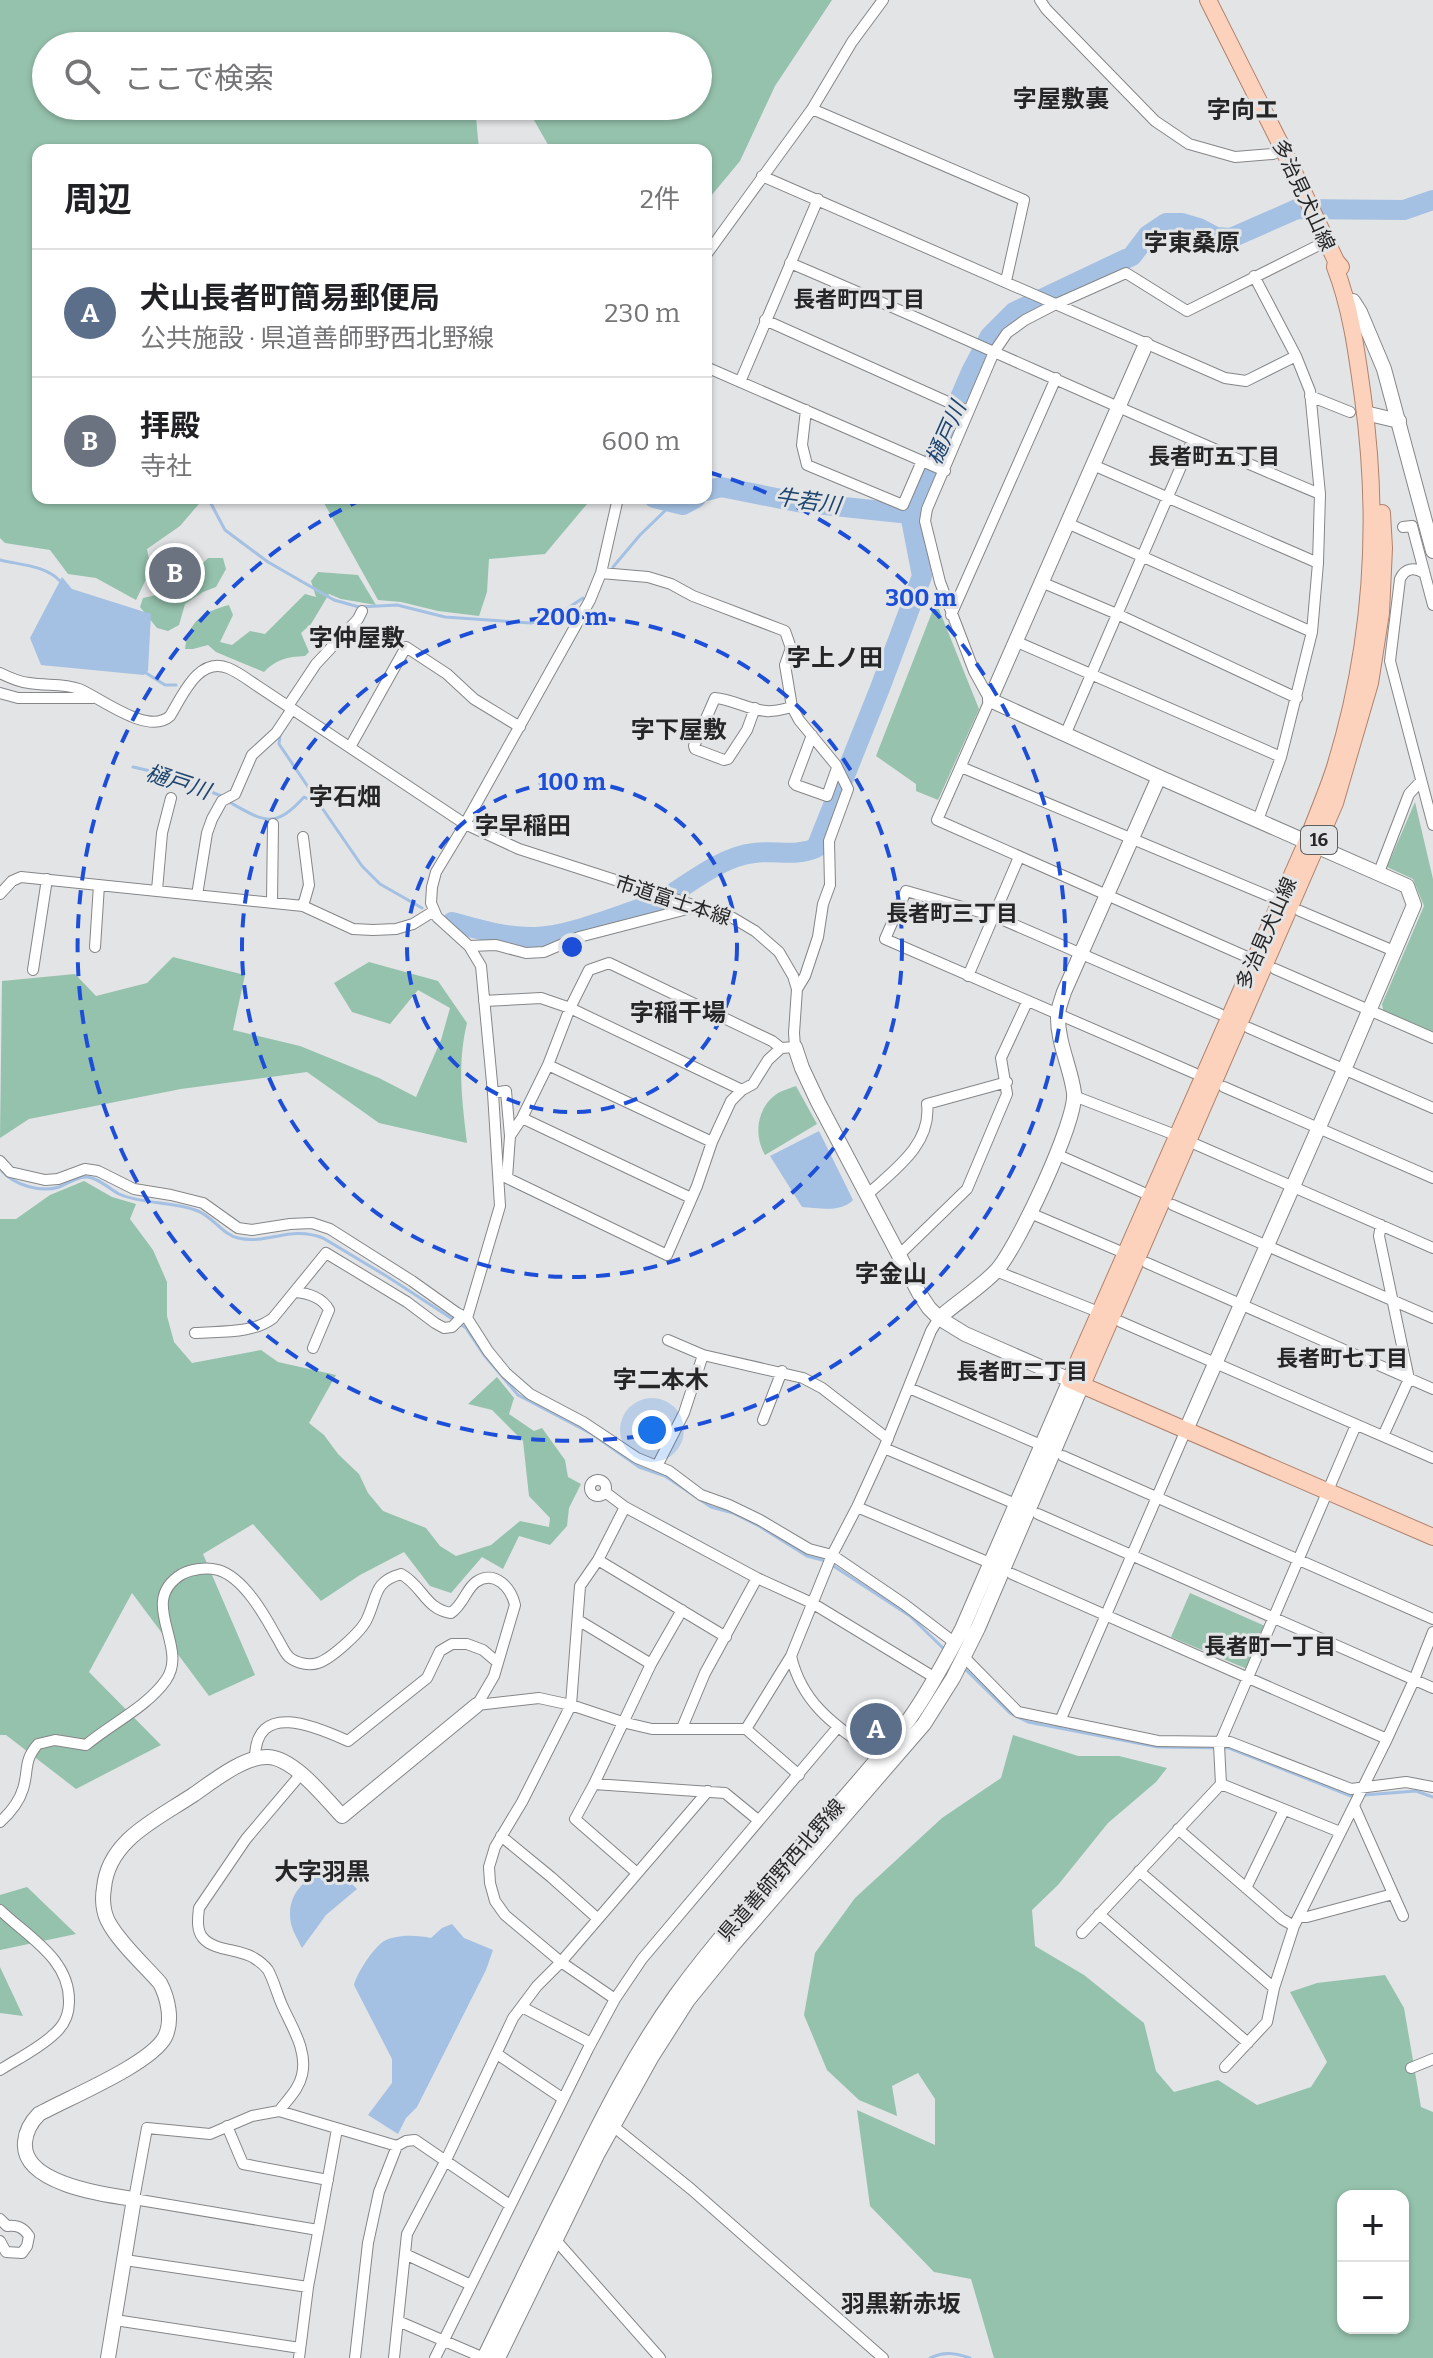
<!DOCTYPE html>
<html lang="ja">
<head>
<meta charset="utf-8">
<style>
  body { margin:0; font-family:Bitter,"Noto Sans JP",serif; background:#f2f2f2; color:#202124 }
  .controls { position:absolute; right:24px; bottom:24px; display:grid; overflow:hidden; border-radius:16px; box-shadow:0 2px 6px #0004 }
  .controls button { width:72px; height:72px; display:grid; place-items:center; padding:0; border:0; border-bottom:2px solid #e0e0e0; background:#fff; color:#202124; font:40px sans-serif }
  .you { position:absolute; left:652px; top:1430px; width:28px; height:28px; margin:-20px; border:6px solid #fff; border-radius:50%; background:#1a73e8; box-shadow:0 0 0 12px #1a73e833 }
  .badge { display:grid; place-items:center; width:52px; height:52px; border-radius:50%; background:#2d757f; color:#fff; font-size:26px; font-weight:700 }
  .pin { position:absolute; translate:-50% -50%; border:4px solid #fff; box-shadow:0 2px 8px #0006 }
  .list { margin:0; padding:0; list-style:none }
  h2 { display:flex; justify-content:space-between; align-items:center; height:104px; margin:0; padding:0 32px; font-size:34px }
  h2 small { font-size:26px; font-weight:400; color:#757577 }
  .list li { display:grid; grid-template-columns:52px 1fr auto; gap:24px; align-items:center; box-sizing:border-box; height:128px; padding:0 32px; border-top:2px solid #e0e0e0 }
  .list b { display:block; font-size:30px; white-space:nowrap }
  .list p { margin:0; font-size:26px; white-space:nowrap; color:#757577 }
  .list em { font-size:26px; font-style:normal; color:#757577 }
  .icon { flex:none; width:44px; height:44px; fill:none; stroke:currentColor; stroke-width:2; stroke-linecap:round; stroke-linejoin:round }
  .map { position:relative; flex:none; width:1433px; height:2358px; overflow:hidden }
  .search { position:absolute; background:#fff; box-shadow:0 2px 6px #0004; left:32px; top:32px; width:680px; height:88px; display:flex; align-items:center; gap:20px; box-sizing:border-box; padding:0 28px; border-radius:44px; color:#757577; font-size:30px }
  .panel { position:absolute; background:#fff; box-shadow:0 2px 6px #0004; left:32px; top:144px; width:680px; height:360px; border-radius:16px }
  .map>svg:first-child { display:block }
  .green { fill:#97c2ad }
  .forest { fill:#95c2ad; fill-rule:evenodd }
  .water { fill:#a4c0e2 }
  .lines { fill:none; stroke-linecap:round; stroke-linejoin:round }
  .stream { stroke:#a4c0e2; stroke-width:3 }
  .river { stroke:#a4c0e2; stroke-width:20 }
  .street-casing { stroke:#858688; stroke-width:12 }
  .secondary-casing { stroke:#858688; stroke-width:16 }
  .primary-casing { stroke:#b0826c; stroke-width:18 }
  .street { stroke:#fff; stroke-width:10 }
  .secondary { stroke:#fff; stroke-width:14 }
  .primary { stroke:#fdd2bd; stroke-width:16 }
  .ring { fill:none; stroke:#1d4ed8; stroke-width:4; stroke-dasharray:14 10 }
  .labels { text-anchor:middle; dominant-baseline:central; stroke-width:6; stroke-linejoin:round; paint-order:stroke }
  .shield { fill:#e3e4e6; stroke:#5f5f60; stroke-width:2 }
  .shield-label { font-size:18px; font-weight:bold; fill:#262627 }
  .street-label { font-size:20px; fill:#262627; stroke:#e3e4e6 }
  .neighbourhood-label { font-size:22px; font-weight:bold; fill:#262627; stroke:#e3e4e6 }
  .water-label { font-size:22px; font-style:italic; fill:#1c446f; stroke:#e3e4e6 }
  .quarter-label { font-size:24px; font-weight:bold; fill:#262627; stroke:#e3e4e6 }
  .centre { fill:#1d4ed8; stroke:#e3e4e6; stroke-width:4 }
  .ring-label { font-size:24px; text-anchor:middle; font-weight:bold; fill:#1d4ed8; stroke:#e3e4e6; stroke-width:6; stroke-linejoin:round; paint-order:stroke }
</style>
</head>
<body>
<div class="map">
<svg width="1433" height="2358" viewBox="0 0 1433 2358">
  <rect width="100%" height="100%" fill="#e3e4e6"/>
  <!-- green -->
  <path class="green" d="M936 602 979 709 938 800 916 791V784L876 756Z
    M1415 802 1433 879V1032L1383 1010 1382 1004 1424 906 1413 879 1387 867Z
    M796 1086 817 1124 765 1155C753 1134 757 1107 778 1093 783 1090 791 1088 796 1086Z
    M1190 1593 1265 1626 1247 1669 1171 1637Z"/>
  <!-- forest -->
  <path class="forest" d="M0 0H832L775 86 740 161 706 202V150H551L526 106H698V46H46V106H475L479 150H38V498H204L180 526 147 549 151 569 136 600 96 578 68 574 50 550 5 543 0 538Z
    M306 498H582L587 504 545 554 489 559 487 592 479 616 438 611 401 602 378 600 324 503Z
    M208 558H223L226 569 216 587 203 592 185 604 179 625 168 631 157 628 140 607 143 598 161 594 183 583Z
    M318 572 358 575 376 605 341 599 329 594 311 624 301 633 309 652 305 656C287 657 277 659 264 672L216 652 208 645 193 649H185C189 620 203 612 229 605L233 615 220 642 232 645 250 631 265 634 305 594 316 597 311 581Z
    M173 957 245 975 233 1030 300 1046 379 1078 416 1097 441 1040 450 1008 418 990 390 1024 352 1012 334 983 369 962 438 981 467 1023C457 1065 462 1100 467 1143L379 1123 307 1072 181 1089 29 1119 0 1138 2 981 75 974 96 996 147 983Z
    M84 1181 112 1197 136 1204 130 1219 153 1250 167 1282V1316L174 1342 192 1363 261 1350 278 1362 336 1375 309 1423 324 1435 338 1454 359 1474 368 1493 383 1511 426 1528 440 1546 456 1556 491 1545 520 1521 549 1527 550 1518 529 1496 523 1441 492 1410 468 1404 497 1377 514 1398 509 1414 534 1431 542 1428 565 1460 568 1477 581 1484 569 1508 567 1526 550 1545 519 1536 503 1569 482 1557 451 1593 430 1586 404 1552 360 1575 321 1601 253 1524 203 1554 255 1675 209 1696 132 1593 89 1672 161 1745 76 1789 6 1735H0V1219H16L50 1195Z
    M1013 1735 1078 1756H1119L1167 1768 1156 1782 1108 1823 1058 1885 1032 1910 1035 1946 1084 1975 1144 2023 1156 2071 1174 2092 1218 2080 1257 2105 1311 2087 1327 2062 1290 1992 1317 1983 1385 1975 1404 2008 1421 2107 1433 2112V2358H994L971 2279 934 2272 870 2206 857 2110 935 2145V2099L918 2073 892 2086 897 2116 859 2100 827 2070 804 2015 815 1953 855 1898 942 1818 1001 1778ZM1343 2196H1403V2328H1343Z
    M27 1887 76 1934 0 1950V1895Z
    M0 1967 23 2016 0 2013Z"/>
  <!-- water -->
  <path class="water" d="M62 577 72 589 151 614 148 671 144 675 41 665 30 638Z
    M819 1131 853 1200C841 1213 818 1208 802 1207L770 1156Z
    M334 1871 347 1879 357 1889 326 1915 302 1948C298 1940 293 1932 291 1924 285 1894 307 1873 334 1871Z
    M452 1924 464 1938 493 1950 486 1970 417 2107 406 2118 398 2134 368 2115 392 2083V2059L354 1985C357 1973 373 1948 384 1941 397 1934 418 1935 431 1938L442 1928Z"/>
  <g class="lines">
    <!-- stream -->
    <path class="stream" d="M208 498 225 530 268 562 334 600 359 607 397 605 445 617 531 623 556 616 583 598
      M0 560C20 565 45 565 60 581
      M613 567 640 535 673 503
      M146 673 165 685H176
      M280 735 279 744 319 803
      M133 767 168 775 224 797
      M231 803C265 822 275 829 304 797L320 805 362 866 380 884 422 908
      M2 1171C14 1185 41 1193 59 1187 68 1184 77 1176 87 1177 99 1178 109 1189 119 1194 144 1205 174 1201 198 1211 213 1217 223 1235 238 1238 269 1245 289 1225 323 1238L388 1277 454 1320
      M460 1324 466 1328 484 1355 518 1395 592 1434 639 1467 665 1476 711 1507 733 1513 759 1526 807 1556 826 1561
      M832 1565 910 1616 944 1649
      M964 1668 1010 1713 1028 1722 1158 1747 1229 1748 1351 1796 1357 1795
      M1364 1795 1416 1791 1433 1797
      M930 2358C944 2351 955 2353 970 2358"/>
    <!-- river -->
    <path class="river" d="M706 491 721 487 797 502 910 514
      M654 498 683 505 696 498
      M676 891C699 876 726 856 754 853 776 850 796 857 816 848L880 688 922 576 910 514 971 372 990 336 1014 312 1132 256 1148 235 1166 223H1182L1199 228 1216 237 1231 238 1297 209 1404 210 1433 200
      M452 922C480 930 507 938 536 937 573 936 625 912 661 902"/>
    <!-- street casing -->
    <g class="street-casing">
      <path id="street" d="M1040 0 1046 9 1155 121 1189 144 1235 157 1273 154 1283 149
        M812 109 1024 200 1006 281
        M762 176 1225 378 1246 381 1296 356
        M706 255 812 109 852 42 883 0
        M790 263C967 338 1142 420 1320 494
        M1254 276 1296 356 1310 391 1320 494 1318 563 1312 632 1281 757 1258 820
        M765 320 968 411
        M706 367 945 471
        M740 382 818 199
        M1310 396 1350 412
        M806 410 802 445 807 465 903 505 922 461
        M1093 465 1318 563
        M1067 523 1312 632
        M1403 527 1412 526 1433 605
        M601 573 648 577 671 584 693 596 785 631 791 648 785 665 792 707 799 720 836 765 848 789 829 841 830 885 823 904 818 937 805 976 797 989
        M1424 573C1414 567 1405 568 1400 579L1390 661 1433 825
        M1041 582 1117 614 1297 698
        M951 615 1056 378
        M1015 641 1281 757
        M0 673C10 678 19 682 29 683 46 686 63 683 79 689 101 698 148 736 170 716 182 697 198 656 228 668 238 672 247 679 256 685L465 824 519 849 733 918 755 931 779 952 793 976 797 989 794 1033 795 1047 781 1048 772 1041 609 963 589 970 570 1008 548 1065 522 1118 510 1136 507 1178 667 1255 697 1186 712 1142 731 1101 742 1090 753 1084 768 1060 781 1048
        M0 693 18 698H93
        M288 706 316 664 358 619 362 611
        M755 708 747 730 728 759 724 760 695 749 694 746 715 698C732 699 749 710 766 711 774 712 784 709 792 707
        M812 735 794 783 796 785 827 796 837 768
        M1065 735 1192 441
        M350 747 406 647 447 674 474 699 520 727
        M961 767 1271 897
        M303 837 309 885 303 906
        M1379 872 1409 794 1421 781
        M157 890 162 833 171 798
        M0 894 12 881 21 877 303 906 353 929 373 930 396 929 413 924 434 911
        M197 895 207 833 212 819 222 801 235 794 252 755 276 733 292 709
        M272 902 273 824
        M1300 911 1394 951
        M469 946 496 945 526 953 544 952 579 937 695 907
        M95 947 99 885
        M1245 956 937 820 990 700 974 671 940 582 925 521 927 509 994 352 1007 333 1025 320 1054 305 1126 273 1187 311 1327 241
        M1275 969 1433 1038
        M33 970 47 879
        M968 976 1019 857
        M484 1001 541 998 570 1008 742 1090
        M1249 1028 1433 1108
        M548 1065 712 1142
        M1194 1073 885 939 906 891 994 916 1220 1014
        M1224 1087 1433 1178
        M493 1093 506 1091 510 1136
        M1074 1096 1178 1136
        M522 1118 691 1198
        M1188 1141 1433 1248
        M1056 1154 1142 1192
        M0 1161 10 1172 45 1180 58 1179 85 1169 98 1171 134 1189 171 1195 203 1203 238 1228 252 1230 290 1224 312 1223 330 1229 412 1281 457 1313 467 1318 488 1351 506 1373 530 1394 583 1422 637 1458 669 1471 701 1495 729 1505 760 1520 809 1549 832 1555 904 1604 955 1643
        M868 1194C894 1170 932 1144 927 1104L1007 1082
        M1173 1205 1433 1318
        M1030 1213 1117 1250
        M1381 1225 1379 1236 1409 1379 1383 1436
        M899 1255 967 1189 1007 1094 1001 1058 1027 1002
        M1147 1263 1433 1389
        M996 1271 1091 1309
        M294 1292C308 1293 323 1298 329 1310L313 1348
        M467 1318 500 1206 493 1093 481 966 469 946 437 917 431 903 432 887 436 872 465 824 590 600 601 573 618 498
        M1121 1322 1433 1458
        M195 1333C220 1331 253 1334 273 1318L326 1253 407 1302 435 1323 444 1328 452 1327 463 1316
        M668 1340 703 1355 803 1378 822 1388 888 1439
        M909 1388 1041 1445
        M763 1420 782 1371
        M884 1448 1011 1502
        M1063 1456 1433 1619
        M657 1466 684 1413 703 1355
        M590 1488a8 8 0 1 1 16 0a8 8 0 1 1-16 0Z
        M605 1492 625 1507
        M857 1507 990 1563
        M1038 1514 1433 1688
        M598 1560 726 1637
        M1012 1574 1387 1739
        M578 1620 651 1664
        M791 1656C803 1708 841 1729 882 1759
        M964 1657 1018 1712 1158 1741 1230 1742 1351 1789 1406 1782 1433 1787
        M477 1705 539 1698 571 1705 622 1722 652 1729H746L799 1775
        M1060 1721 1186 1430
        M682 1728 705 1673 757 1578
        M746 1729 791 1656 832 1555 857 1507 884 1448 931 1331 939 1318
        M255 1759C255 1700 315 1726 348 1741L427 1678 440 1651 452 1644H467L483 1650 497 1662
        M594 1784 725 1793 758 1820
        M1221 1784 1340 1832
        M1354 1806 1403 1916
        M0 1822C10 1813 19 1802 23 1789 29 1770 23 1761 38 1744L55 1740 86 1745C111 1724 147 1707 166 1680 190 1646 136 1602 182 1574 192 1569 206 1567 218 1570 243 1577 264 1614 276 1636 280 1642 284 1652 289 1657 296 1663 309 1666 318 1663 331 1659 362 1631 367 1619 378 1596 373 1582 401 1574 423 1586 425 1609 451 1613 464 1604 466 1589 476 1582 495 1569 511 1588 515 1605L494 1676 477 1705
        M1178 1829 1282 1919 1294 1926
        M501 1836 551 1877 597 1918
        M1139 1871 1274 1988
        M637 1873 575 1819 594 1784 651 1664 682 1610
        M1246 1888 1284 1810
        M0 1910C28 1937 70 1959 69 2002 69 2016 63 2027 53 2035 38 2049 17 2059 0 2070
        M1099 1914 1248 2043
        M1299 1917H1307L1393 1894
        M1082 1933 1221 1784 1219 1745 1356 1425
        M615 1999 561 1962 505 1915 495 1901 490 1883 489 1867 495 1847 522 1802 571 1705 580 1586 598 1560 625 1507 757 1578 812 1603 932 1676
        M522 2007 591 2043
        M497 2054 562 2098
        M1225 2067 1267 2022 1274 1988 1294 1926 1387 1739 1414 1680 1433 1632
        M1411 2068 1433 2059
        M279 2111C288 2099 299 2089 302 2075 308 2050 291 2026 282 2005 277 1994 274 1981 268 1970 265 1966 259 1961 254 1958 240 1949 214 1951 203 1938 196 1930 198 1917 199 1908L246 1839 301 1774
        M227 2126 243 2164 328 2180
        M613 2126 691 2189 883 2358
        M0 2219 7 2226C17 2225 23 2227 29 2236L27 2246 22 2253 6 2252 0 2241
        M318 2230 134 2199 147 2128 210 2134 252 2116 279 2111 397 2146 406 2141 415 2140 510 2205
        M553 2237 660 2358
        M405 2254 471 2285
        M125 2260 308 2287
        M115 2320 300 2348
        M398 2321 484 2358
        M299 2358 308 2287 337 2129
        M355 2358 368 2243 379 2192 397 2146
        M394 2358 407 2234 446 2160 513 2018 537 1986 561 1962 708 1791
        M435 2358 588 2049 615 1999 642 1959 838 1727"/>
    </g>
    <!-- secondary casing -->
    <g class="secondary-casing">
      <path id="secondary" d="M1353 301 1360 312 1384 369 1433 551
        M1146 344 990 700 1159 777 1407 886 1414 905 1344 1070 1186 1430
        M1365 413 1399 421
        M939 1318C956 1303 981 1287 996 1271 1016 1250 1077 1121 1074 1093 1071 1068 1057 1042 1058 1015 1058 1008 1062 999 1064 992L1159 777
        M108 2358 134 2199C105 2195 21 2184 25 2142 26 2130 31 2122 39 2114 68 2098 151 2064 165 2037 173 2021 168 1998 160 1983 145 1966 119 1942 109 1923 103 1913 102 1899 104 1888 108 1840 157 1819 193 1795 212 1782 244 1756 268 1757 294 1758 325 1798 342 1816L477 1705
        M484 2358C513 2298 542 2238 572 2179 603 2115 635 2052 676 1995 747 1897 837 1814 910 1718 930 1690 946 1659 962 1629L1070 1380 965 1334 939 1318 929 1308 919 1293 818 1102 802 1068 795 1047
        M498 2358 598 2153 651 2058 688 2000 732 1946 924 1724 953 1678 978 1628 1082 1385"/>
    </g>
    <!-- primary casing -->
    <g class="primary-casing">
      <path id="primary" d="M1208 0 1283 149 1336 261 1341 267
        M1336 261 1335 267C1351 308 1357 354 1363 398 1380 522 1372 647 1335 767 1327 792 1316 817 1307 841L1070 1380 1433 1537
        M1082 1385 1335 803 1370 683 1381 613 1384 548 1382 513"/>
    </g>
    <!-- street -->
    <use href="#street" class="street"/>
    <!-- secondary -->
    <use href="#secondary" class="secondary"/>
    <!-- primary -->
    <use href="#primary" class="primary"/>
  </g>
  <!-- distance rings -->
  <g class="ring">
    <circle cx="572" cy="947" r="165"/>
    <circle cx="572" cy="947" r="330"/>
    <path d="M708 472A494 494 0 1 1 363 499"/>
  </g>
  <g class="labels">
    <!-- shield labels -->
    <rect class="shield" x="1301" y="826" width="36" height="28" rx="6"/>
    <g class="shield-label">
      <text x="1319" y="840">16</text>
    </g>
    <!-- street labels -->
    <g class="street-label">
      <text transform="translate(1304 195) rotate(65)">多治見犬山線</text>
      <text transform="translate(673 900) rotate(18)">市道富士本線</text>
      <text transform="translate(1266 933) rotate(-66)">多治見犬山線</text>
      <text transform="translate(781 1870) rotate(-49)">県道善師野西北野線</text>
    </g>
    <!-- neighbourhood labels -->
    <g class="neighbourhood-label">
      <text x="859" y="299">長者町四丁目</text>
      <text x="1214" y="456">長者町五丁目</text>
      <text x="952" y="913">長者町三丁目</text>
      <text x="1342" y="1358">長者町七丁目</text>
      <text x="1022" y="1371">長者町二丁目</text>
      <text x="1270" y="1646">長者町一丁目</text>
    </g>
    <!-- water labels -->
    <g class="water-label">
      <text transform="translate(946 433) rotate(-66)">樋戸川</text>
      <text transform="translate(808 501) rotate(8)">牛若川</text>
      <text transform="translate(178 782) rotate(18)">樋戸川</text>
    </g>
    <!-- quarter labels -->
    <g class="quarter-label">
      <text x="1061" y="99">字屋敷裏</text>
      <text x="1243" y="110">字向エ</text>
      <text x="1192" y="243">字東桑原</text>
      <text x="357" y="638">字仲屋敷</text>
      <text x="835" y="658">字上ノ田</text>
      <text x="679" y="730">字下屋敷</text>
      <text x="345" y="797">字石畑</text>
      <text x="523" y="826">字早稲田</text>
      <text x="678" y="1013">字稲干場</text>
      <text x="891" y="1274">字金山</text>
      <text x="661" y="1380">字二本木</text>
      <text x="322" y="1872">大字羽黒</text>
      <text x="901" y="2304">羽黒新赤坂</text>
    </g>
  </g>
  <circle cx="572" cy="947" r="12" class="centre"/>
  <g class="ring-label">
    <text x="921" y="606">300 m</text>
    <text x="572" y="625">200 m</text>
    <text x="572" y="790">100 m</text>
  </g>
</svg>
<div class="controls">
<button>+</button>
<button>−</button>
</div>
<div class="you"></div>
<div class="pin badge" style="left:876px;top:1729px;background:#5c6f8a">A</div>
<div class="pin badge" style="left:175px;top:573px;background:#6b7280">B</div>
<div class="search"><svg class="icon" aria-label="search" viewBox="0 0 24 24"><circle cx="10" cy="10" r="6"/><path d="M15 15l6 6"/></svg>ここで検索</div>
<section class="panel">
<h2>周辺<small>2件</small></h2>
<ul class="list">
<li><span class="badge" style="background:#5c6f8a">A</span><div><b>犬山長者町簡易郵便局</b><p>公共施設 · 県道善師野西北野線</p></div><em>230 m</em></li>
<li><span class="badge" style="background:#6b7280">B</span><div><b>拝殿</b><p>寺社</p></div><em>600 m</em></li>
</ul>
</section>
</div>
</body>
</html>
